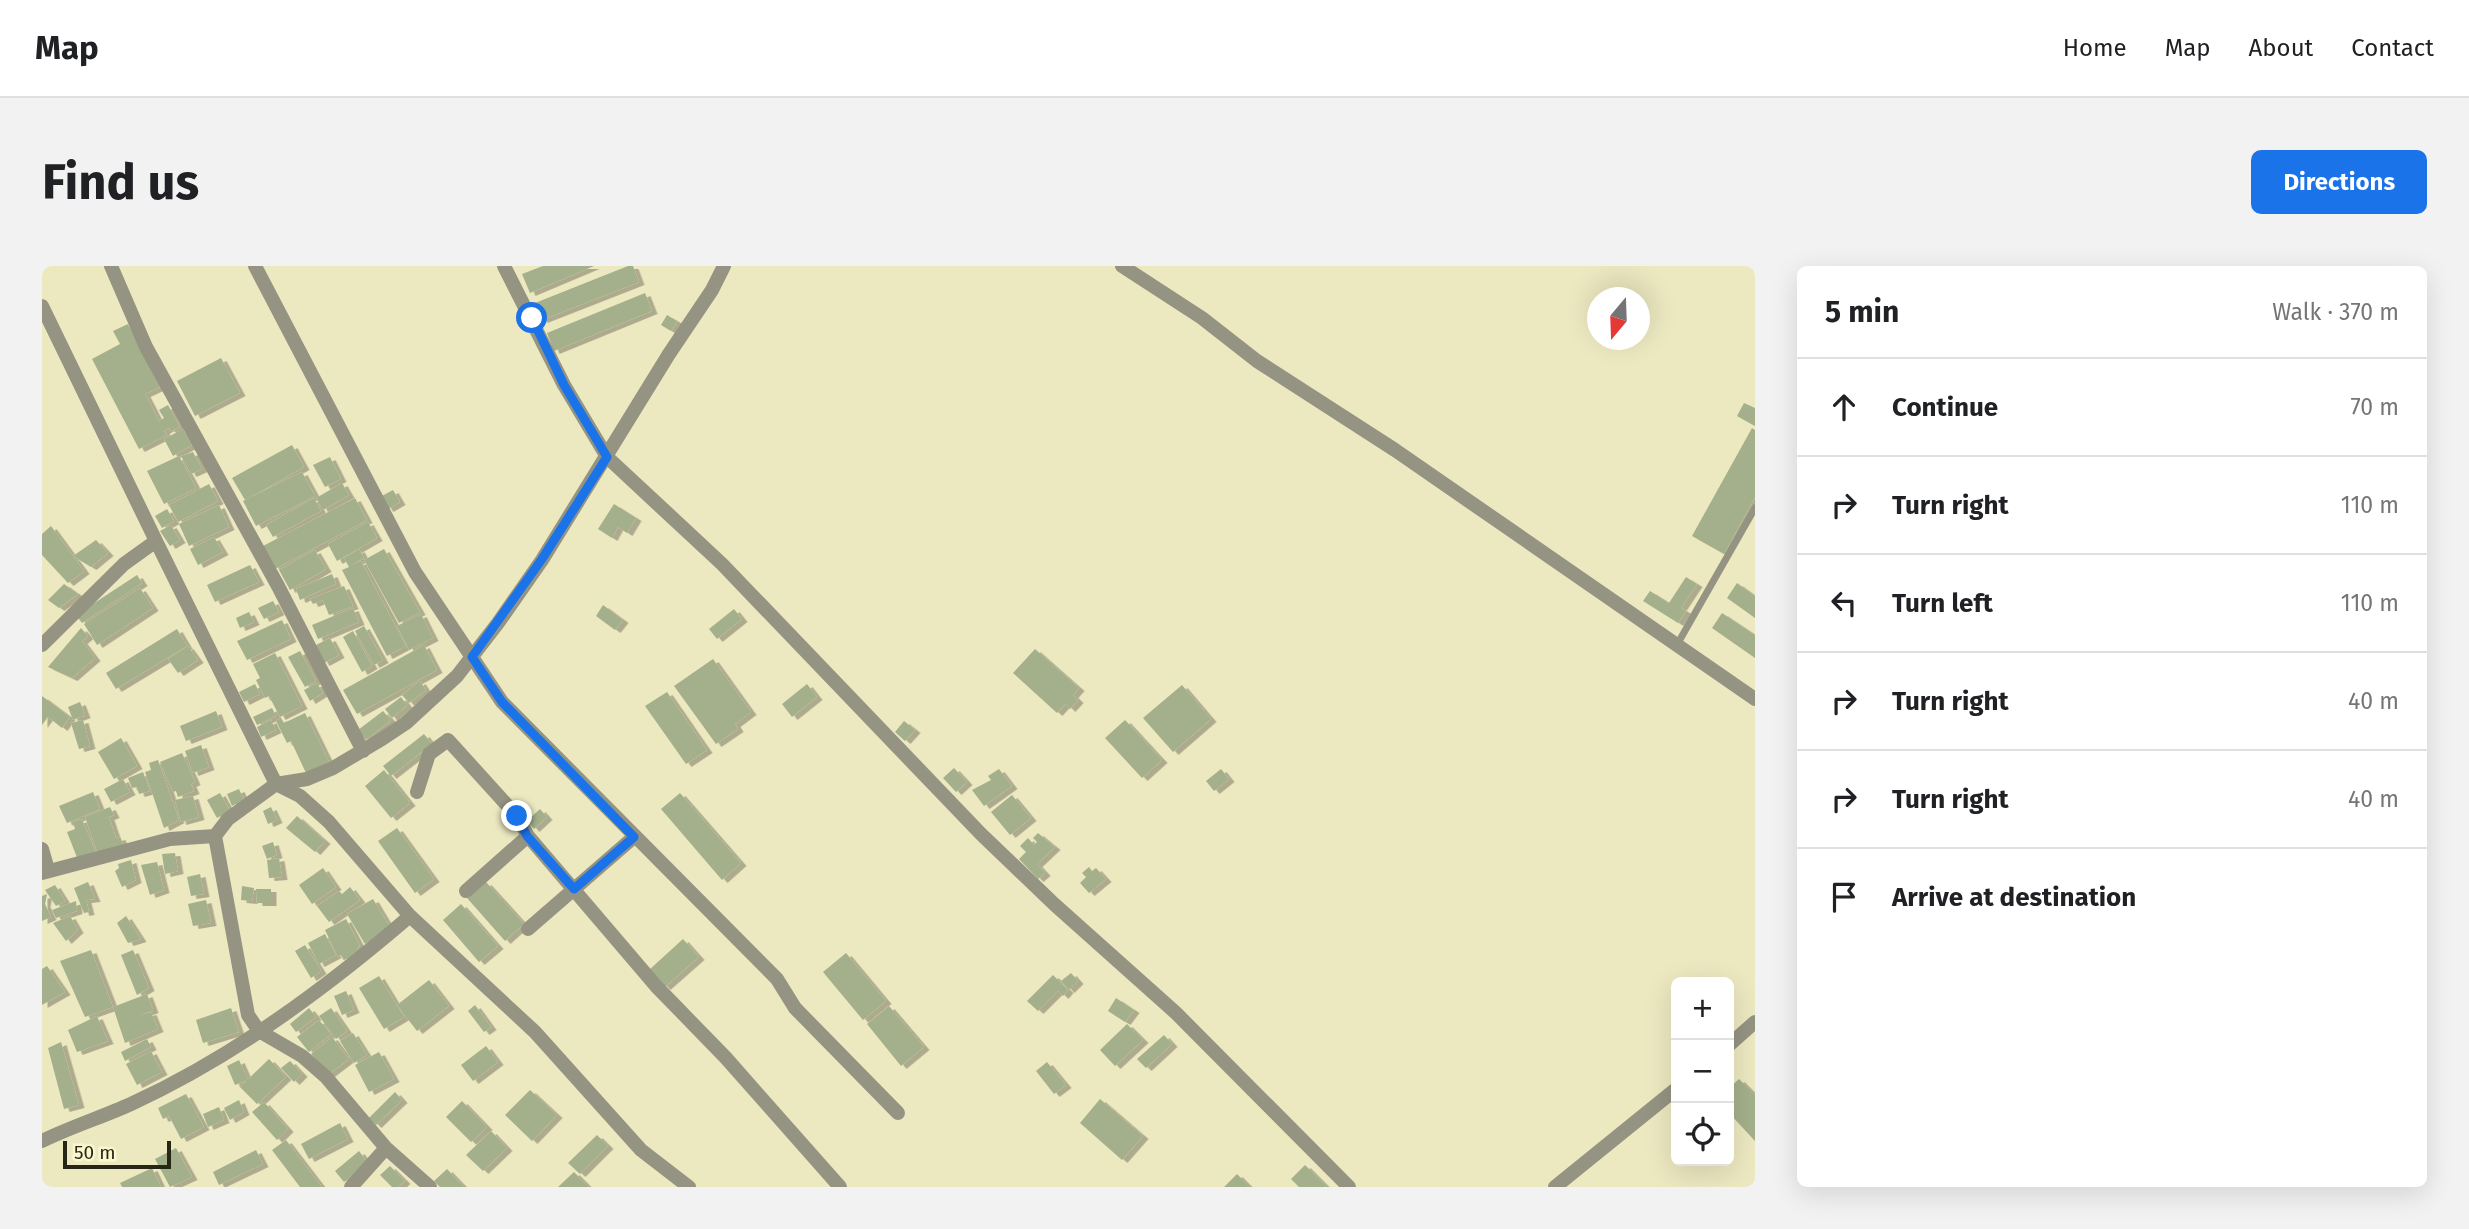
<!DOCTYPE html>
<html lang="en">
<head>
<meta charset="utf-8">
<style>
  body { margin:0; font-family:"Fira Sans",sans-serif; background:#f2f2f2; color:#202124 }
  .controls { position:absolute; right:21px; bottom:21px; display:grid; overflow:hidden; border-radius:10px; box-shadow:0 7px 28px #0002 }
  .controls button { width:63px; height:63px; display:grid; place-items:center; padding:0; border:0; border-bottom:2px solid #e0e0e0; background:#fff; color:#202124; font:35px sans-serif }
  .compass { position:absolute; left:1545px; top:21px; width:63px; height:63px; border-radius:50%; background:#fff; box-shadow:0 7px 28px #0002; rotate:199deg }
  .scale { position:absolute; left:21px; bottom:18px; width:108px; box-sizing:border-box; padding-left:7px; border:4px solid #272516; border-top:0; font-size:19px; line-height:24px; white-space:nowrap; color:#272516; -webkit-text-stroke:5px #faf6cd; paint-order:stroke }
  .stop { position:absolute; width:21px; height:21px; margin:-16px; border:5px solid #1a73e8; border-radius:50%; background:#fff }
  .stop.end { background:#1a73e8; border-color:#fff; box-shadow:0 2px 7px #0008 }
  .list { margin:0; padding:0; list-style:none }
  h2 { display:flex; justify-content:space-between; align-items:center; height:91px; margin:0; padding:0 28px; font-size:30px }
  h2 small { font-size:23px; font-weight:400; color:#757577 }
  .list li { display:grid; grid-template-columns:46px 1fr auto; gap:21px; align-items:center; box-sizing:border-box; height:98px; padding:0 28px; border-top:2px solid #e0e0e0 }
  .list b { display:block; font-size:26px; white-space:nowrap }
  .list em { font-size:23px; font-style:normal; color:#757577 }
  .icon { flex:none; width:38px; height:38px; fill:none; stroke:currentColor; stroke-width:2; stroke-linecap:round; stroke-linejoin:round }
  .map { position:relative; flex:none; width:1713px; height:921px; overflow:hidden; border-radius:10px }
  header { display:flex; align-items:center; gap:42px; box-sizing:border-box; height:98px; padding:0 35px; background:#fff; border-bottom:2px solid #e0e0e0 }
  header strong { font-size:33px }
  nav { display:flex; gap:38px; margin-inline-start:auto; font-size:24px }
  .intro { display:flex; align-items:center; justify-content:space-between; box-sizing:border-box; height:168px; padding:0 42px }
  h1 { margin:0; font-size:49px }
  .button { padding:18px 32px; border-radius:10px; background:#1a73e8; color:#fff; font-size:24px; font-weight:700 }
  main { display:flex; gap:42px; padding:0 42px }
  aside { flex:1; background:#fff; border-radius:10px; box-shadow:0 7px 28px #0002 }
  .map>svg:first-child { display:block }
  .building { fill:#a4b08b; filter:url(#shadow) }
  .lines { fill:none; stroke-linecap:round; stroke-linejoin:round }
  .service { stroke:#959483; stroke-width:7 }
  .minor { stroke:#959483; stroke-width:14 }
  .route { stroke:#1a73e8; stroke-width:9 }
</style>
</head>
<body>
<header>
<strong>Map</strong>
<nav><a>Home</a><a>Map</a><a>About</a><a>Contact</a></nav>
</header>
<div class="intro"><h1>Find us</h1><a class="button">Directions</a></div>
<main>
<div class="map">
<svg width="1713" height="921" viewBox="0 0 1713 921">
  <defs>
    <filter id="shadow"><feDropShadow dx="5.5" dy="3" stdDeviation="0" flood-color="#0004"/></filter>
  </defs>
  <rect width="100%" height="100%" fill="#ece8c0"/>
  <!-- building -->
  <path class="building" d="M501 0H552L488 27 480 8Z
    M586 0H591L597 16 500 54 493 37Z
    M603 27 610 45 512 85 505 67Z
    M625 49 635 55 629 65 619 59Z
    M86 58 118 121 103 128 117 155 122 152 117 144 126 139 138 161 129 165 127 162 122 165 125 169 97 183 50 93 78 78 71 65Z
    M179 92 198 127 153 150 135 115Z
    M1702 137 1713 142V160L1695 150Z
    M1710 162 1713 164V231L1682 288 1650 270Z
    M141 163 150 179 131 190 122 173Z
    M250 179 262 201 203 234 190 212Z
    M151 186 160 203 149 208 139 190Z
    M137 190 154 222 122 238 105 205Z
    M288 191 299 213 283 221 271 199Z
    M260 206 273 230 214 260 201 235Z
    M300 217 307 229 281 244 274 232Z
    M167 218 176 235 136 256 127 239Z
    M351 224 358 236 346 243 338 231Z
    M272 232 279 245 231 271 224 259Z
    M313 232 325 254 233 303 221 280Z
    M572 238 594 252 585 267 576 261 570 272 556 263Z
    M177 239 187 261 147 280 137 258Z
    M125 243 132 255 120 262 113 250Z
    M326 256 335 272 295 295 286 278Z
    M129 259 138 274 128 280 118 265Z
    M9 260 42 305 26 317 0 289V268Z
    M172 271 181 286 156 299 148 283Z
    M54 274 66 287 49 301 31 290Z
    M317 283 322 292 309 299 319 295 364 380 345 390 300 304 307 301 302 292Z
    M342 283 378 346 357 357 322 294Z
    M273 284 284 303 248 324 237 304Z
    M208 299 217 316 173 336 165 319Z
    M290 308 294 318 258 334 254 323Z
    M95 309 100 317 40 357 34 349Z
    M1644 311 1655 318 1639 342 1644 345 1636 357 1601 335 1608 325 1627 337Z
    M1695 317 1713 330V352L1685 332Z
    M22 318 36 328 17 342 6 334Z
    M302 320 311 340 287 349 281 334 271 338 268 333Z
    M98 322 111 342 55 379 42 358Z
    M231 335 237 346 222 353 216 342Z
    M561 339 581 354 573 364 554 350Z
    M311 342 317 356 276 373 270 359Z
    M692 343 700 353 675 373 667 363Z
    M207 346 212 356 198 362 194 352Z
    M1680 347 1713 369V392L1670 362Z
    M379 348 391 372 367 384 355 360Z
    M240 354 249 373 205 394 195 375Z
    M322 360 341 394 332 399 313 365Z
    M39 362 46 370 40 375 53 392 30 412 6 401Z
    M135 363 145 380 74 423 64 407Z
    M311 365 330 400 320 406 301 371Z
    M288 372 297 389 282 397 272 380Z
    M382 379 395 404 315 448 301 424Z
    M146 380 156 394 136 407 126 393Z
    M993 383 1037 422 1031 429 1036 434 1028 443 1023 438 1015 447 971 407Z
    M258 385 274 415 263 421 246 391Z
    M233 387 260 440 238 451 227 430 223 432 214 414 218 412 211 398Z
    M671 393 709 446 693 458 696 463 674 478 632 420Z
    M378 415 384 424 367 437 360 429Z
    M275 417 281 427 268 435 262 424Z
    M213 418 218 428 202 436 197 426Z
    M765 418 775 431 750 451 740 438Z
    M1140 419 1169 453 1131 486 1101 452Z
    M625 426 665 484 644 498 603 440Z
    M0 430 28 451 20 462 6 451 0 459Z
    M359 431 365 439 350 452 343 443Z
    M38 436 43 449 31 454 26 441Z
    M230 442 234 450 215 459 211 451Z
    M174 445 180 461 144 475 138 460Z
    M341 445 349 454 324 474 316 464Z
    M263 447 287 496 264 507 249 475 245 477 234 455 239 452 242 457Z
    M41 454 48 480 37 483 29 457Z
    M229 454 234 464 219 471 215 461Z
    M1083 454 1120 494 1100 512 1063 472Z
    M862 455 873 464 863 475 853 466Z
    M382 468 390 478 349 510 341 500Z
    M79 472 95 500 72 513 56 486Z
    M159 479 167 501 151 507 143 485Z
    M140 487 153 516 149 518 152 525 136 531 134 525 131 526 118 496Z
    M116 494 137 554 122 562 103 506 109 504 107 497Z
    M912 502 925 516 914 526 901 512Z
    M957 503 970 520 942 540 930 524 949 514 946 510Z
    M1179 503 1187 513 1172 525 1164 515Z
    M342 504 368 537 349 552 323 520Z
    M101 506 108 525 97 528 95 521 90 522 86 512Z
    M81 513 88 526 69 536 62 523Z
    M197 523 202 534 190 540 185 528Z
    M51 526 58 543 25 557 17 540Z
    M178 527 188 545 175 552 165 534Z
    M638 527 699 597 680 614 619 543Z
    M970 529 989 552 968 569 949 546Z
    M151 530 157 551 139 556 133 534Z
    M68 541 72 549 67 551 74 572 78 571 82 580 56 588 43 551Z
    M229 541 235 554 226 558 221 545Z
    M498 543 505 551 492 563 485 555Z
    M255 550 283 575 273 586 244 562Z
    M40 553 54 587 36 594 25 566 33 563 31 556Z
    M355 562 392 613 373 627 336 575Z
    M996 567 1013 581 995 598 1003 607 996 613 977 593 984 586 978 580 986 572 992 579 995 576 991 572Z
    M231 576 235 589 225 593 220 580Z
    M133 587 136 605 123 608 120 588Z
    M237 592 240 611 227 612 225 594Z
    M89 594 94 614 80 621 73 605 77 602 76 598Z
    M115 596 122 624 108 629 99 599Z
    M1047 601 1050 605 1054 602 1064 613 1047 627 1038 617 1044 611 1040 607Z
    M281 602 294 621 270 638 257 619Z
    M158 608 162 628 149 630 145 611Z
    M46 616 53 633 44 634 47 646 42 647 32 622Z
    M444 616 482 658 463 675 425 632Z
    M13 619 23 635 14 640 3 624Z
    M200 620 212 622 210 635 199 634Z
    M308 621 318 634 287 656 275 640 297 625 300 628Z
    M214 623H229V637H215Z
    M5 628 3 638 9 651 0 655V630Z
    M331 633 349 663 323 678 305 648Z
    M164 634 169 657 151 660 146 638Z
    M34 635 35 645 14 652 10 644Z
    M419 638 456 680 437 696 401 654Z
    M28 650 36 664 24 675 11 657Z
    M84 650 99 673 86 677 75 657Z
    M304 653 318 680 315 682 317 687 302 694 299 689 296 691 283 664Z
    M283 668 294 689 277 698 266 677Z
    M641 673 657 691 623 721 607 704Z
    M263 679 279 705 269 712 253 685Z
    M49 684 71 741 43 751 18 695Z
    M91 684 107 722 95 729 79 689Z
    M804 687 844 735 821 754 781 706Z
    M5 700 23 726 0 739V703Z
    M1029 707 1036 715 1027 724 1019 715Z
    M1011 709 1026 724 1021 730 1016 725 996 745 985 735Z
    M337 710 362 751 342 763 317 722Z
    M387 714 407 740 375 765 355 739Z
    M304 725 312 744 300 749 292 730Z
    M105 728 111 744 98 749 109 746 116 763 83 777 71 741Z
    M1074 732 1092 744 1083 756 1066 745Z
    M433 739 449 761 442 766 426 745Z
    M847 740 882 781 859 800 825 758Z
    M189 742 197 766 161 777 154 754Z
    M267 742 274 751 254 766 248 758Z
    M289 742 305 765 294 773 277 750Z
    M55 750 66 775 35 786 26 764Z
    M277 754 289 768 267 786 255 771Z
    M1085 758 1101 774 1073 800 1058 784Z
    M311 767 325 789 312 797 298 775Z
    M1122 769 1130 778 1104 802 1095 793Z
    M290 771 307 793 286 809 269 788Z
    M105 773 109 781 83 795 79 786Z
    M19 776 37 839 22 843 6 782Z
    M444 780 456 796 431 815 419 799Z
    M109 785 120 806 95 819 84 798Z
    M337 786 352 813 327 826 313 799Z
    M227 793 244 811 215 838 198 821Z
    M197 794 206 814 193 819 185 800Z
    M248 795 260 808 252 816 239 802Z
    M1005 796 1024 819 1012 828 994 805Z
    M1697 813 1713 829V875L1687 847V822Z
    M488 824 515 849 490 875 463 849Z
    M353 826 360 834 334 859 327 852Z
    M144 828 162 861 139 873 127 850 121 853 116 842Z
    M1058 833 1101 870 1080 894 1038 857Z
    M197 834 202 846 188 854 182 842Z
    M420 835 445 861 429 876 404 851Z
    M222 836 246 863 235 874 210 846Z
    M177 841 182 854 166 861 161 848Z
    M298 857 306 873 267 893 259 878Z
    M449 865 465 882 441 905 424 889Z
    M555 869 566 880 538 908 526 897Z
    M244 874 280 921H258L230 884Z
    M134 882 150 911 128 921 113 893Z
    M214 884 221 898 177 919 171 906Z
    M317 885 326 897 302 916 293 905Z
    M1263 899 1284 920 1282 921H1257L1249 913Z
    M348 900 363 915 356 921H350L338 909Z
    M110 902 119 921H80L78 917Z
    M405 903 422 921H398L392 915Z
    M532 906 547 921H516Z
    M1195 908 1208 921H1182Z"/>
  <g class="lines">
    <!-- service -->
    <path class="service" d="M1636 377 1713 242"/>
    <!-- minor -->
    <path class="minor" d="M69 0 104 81 236 320 321 485
      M213 0 373 306 460 436 735 713 753 742 856 847
      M462 0 522 119 565 191 680 298 939 568 1012 638 1134 747 1307 921
      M1080 0 1160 52 1215 95 1353 184 1713 433
      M0 40 114 275 82 298 0 379
      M114 275 234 518 258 530 287 556 368 650 493 766 599 884 647 921
      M375 526 387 488 406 474 475 550 486 570 614 720 684 792 798 921
      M0 583 6 604
      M0 607 128 573 173 570
      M424 625 486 570
      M486 663 592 571
      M1687 779 1713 756
      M0 875C29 861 60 851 89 838 191 791 283 723 368 650
      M309 921 344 882
      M388 921 344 882 284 811 260 790 217 765 206 749 173 570 186 553 234 518 265 513 291 502 340 473 364 457 415 410 456 357 500 294 627 88 670 24 682 0
      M1513 921 1634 823"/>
  </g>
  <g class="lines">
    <!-- route -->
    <path class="route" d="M475 550 485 570 532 623 592 571 460 436 430 391 500 293 565 191 522 119 490 52"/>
  </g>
</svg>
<div class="controls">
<button>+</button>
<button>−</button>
<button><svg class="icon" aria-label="locate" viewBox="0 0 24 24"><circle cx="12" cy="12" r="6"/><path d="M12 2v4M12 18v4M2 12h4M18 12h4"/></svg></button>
</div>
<svg class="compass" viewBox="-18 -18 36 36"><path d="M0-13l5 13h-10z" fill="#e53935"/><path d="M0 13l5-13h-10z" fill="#757577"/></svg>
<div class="scale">50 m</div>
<div class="stop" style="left:490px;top:52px"></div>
<div class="stop end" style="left:475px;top:550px"></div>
</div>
<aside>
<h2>5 min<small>Walk · 370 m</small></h2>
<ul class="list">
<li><svg class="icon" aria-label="ahead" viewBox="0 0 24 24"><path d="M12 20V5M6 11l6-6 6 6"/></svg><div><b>Continue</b></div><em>70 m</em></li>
<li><svg class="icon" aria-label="right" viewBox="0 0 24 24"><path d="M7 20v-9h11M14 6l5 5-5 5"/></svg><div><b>Turn right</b></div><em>110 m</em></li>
<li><svg class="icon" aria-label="left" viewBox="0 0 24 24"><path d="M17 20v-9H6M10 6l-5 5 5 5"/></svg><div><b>Turn left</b></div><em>110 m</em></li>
<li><svg class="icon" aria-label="right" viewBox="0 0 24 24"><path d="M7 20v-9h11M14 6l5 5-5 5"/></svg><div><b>Turn right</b></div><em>40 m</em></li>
<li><svg class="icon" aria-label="right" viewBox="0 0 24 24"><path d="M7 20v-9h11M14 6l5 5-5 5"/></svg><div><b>Turn right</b></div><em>40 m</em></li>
<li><svg class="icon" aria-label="arrive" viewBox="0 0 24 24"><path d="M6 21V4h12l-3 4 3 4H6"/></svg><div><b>Arrive at destination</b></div></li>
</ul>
</aside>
</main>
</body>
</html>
